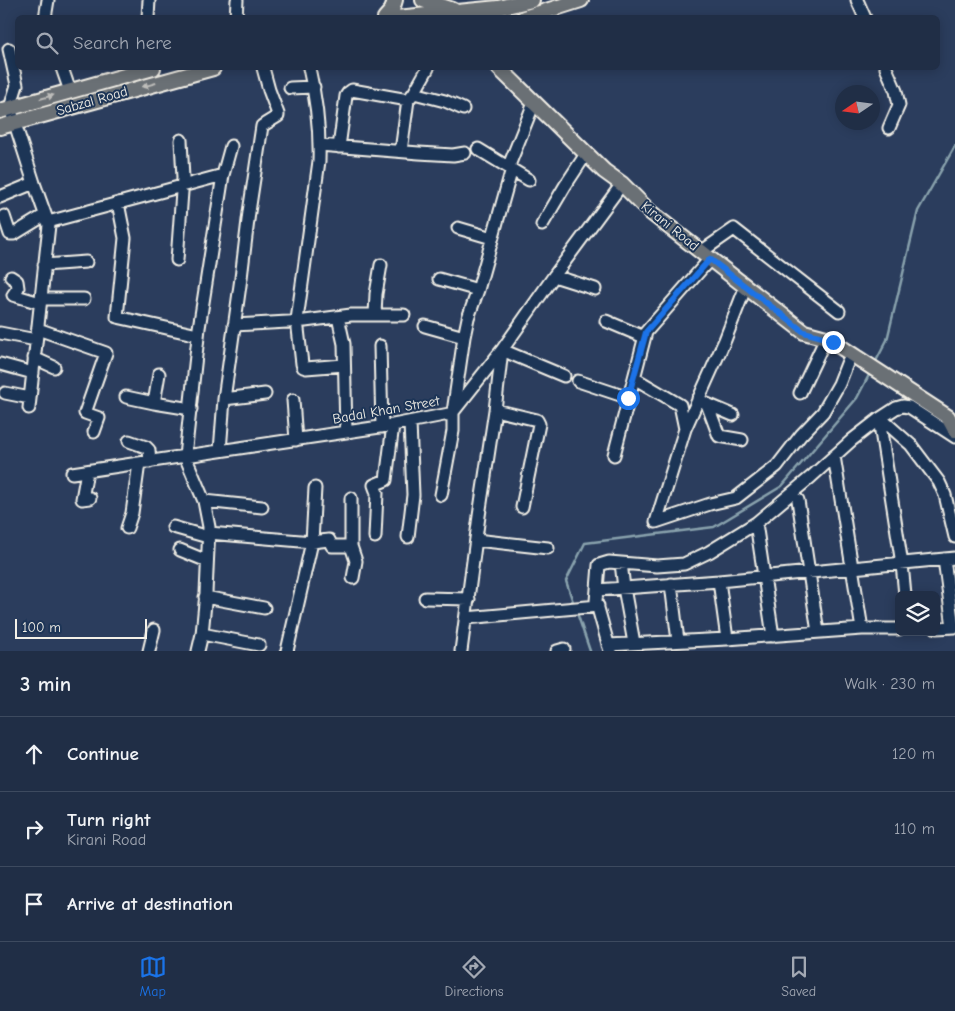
<!DOCTYPE html>
<html lang="en">
<head>
<meta charset="utf-8">
<style>
  body { margin:0; font-family:"Comic Neue",sans-serif; background:#28364d; color:#f1f3f6 }
  .controls { position:absolute; right:15px; bottom:15px; display:grid; overflow:hidden; border-radius:8px; box-shadow:0 2px 12px #0003 }
  .controls button { width:45px; height:45px; display:grid; place-items:center; padding:0; border:0; border-bottom:1px solid #3d4a5f; background:#202e46; color:#f1f3f6; font:25px sans-serif }
  .compass { position:absolute; left:835px; top:85px; width:45px; height:45px; border-radius:50%; background:#202e46; box-shadow:0 2px 12px #0003; rotate:257deg }
  .scale { position:absolute; left:15px; bottom:12px; width:132px; box-sizing:border-box; padding-left:5px; border:2px solid #f4f1e8; border-top:0; font-size:14px; line-height:18px; white-space:nowrap; color:#f4f1e8; -webkit-text-stroke:4px #1d3557; paint-order:stroke }
  .stop { position:absolute; width:15px; height:15px; margin:-11px; border:4px solid #1a73e8; border-radius:50%; background:#fff }
  .stop.end { background:#1a73e8; border-color:#fff; box-shadow:0 1px 5px #0008 }
  .list { margin:0; padding:0; list-style:none }
  h2 { display:flex; justify-content:space-between; align-items:center; height:65px; margin:0; padding:0 20px; font-size:21px }
  h2 small { font-size:16px; font-weight:400; color:#a2a8b3 }
  .list li { display:grid; grid-template-columns:32px 1fr auto; gap:15px; align-items:center; box-sizing:border-box; height:75px; padding:0 20px; border-top:1px solid #3d4a5f }
  .list b { display:block; font-size:19px; white-space:nowrap }
  .list p { margin:0; font-size:16px; white-space:nowrap; color:#a2a8b3 }
  .list em { font-size:16px; font-style:normal; color:#a2a8b3 }
  .icon { flex:none; width:28px; height:28px; fill:none; stroke:currentColor; stroke-width:2; stroke-linecap:round; stroke-linejoin:round }
  .map { position:relative; flex:none; width:955px; height:651px; overflow:hidden }
  .search { position:absolute; background:#202e46; box-shadow:0 2px 12px #0003; left:15px; right:15px; top:15px; height:55px; display:flex; align-items:center; gap:12px; box-sizing:border-box; padding:0 18px; border-radius:8px; color:#a2a8b3; font-size:19px }
  .sheet { height:290px; background:#202e46 }
  nav { display:flex; justify-content:space-around; align-items:center; box-sizing:border-box; height:70px; border-top:1px solid #3d4a5f; background:#202e46; font-size:14px; color:#a2a8b3 }
  nav a { display:grid; justify-items:center; gap:2px }
  nav .on { color:#1a73e8 }
  .map>svg:first-child { display:block }
  .lines { fill:none; stroke-linecap:round; stroke-linejoin:round }
  .stream { stroke:#89a2ad; stroke-width:2.5 }
  .minor-casing { stroke:#f4f1e8; stroke-width:15 }
  .major-casing { stroke:#f4f1e8; stroke-width:18 }
  .minor { stroke:#1d3557; stroke-width:11 }
  .major { stroke:#6b6f75; stroke-width:14 }
  .oneway { fill:#bdbdba }
  .route { stroke:#1a73e8; stroke-width:6 }
  .labels { text-anchor:middle; dominant-baseline:central; stroke-width:4; stroke-linejoin:round; paint-order:stroke }
  .street-label { font-size:14px; fill:#f4f1e8; stroke:#1d3557 }
</style>
</head>
<body>
<div class="map">
<svg width="955" height="651" viewBox="0 0 955 651">
  <rect width="100%" height="100%" fill="#2b3d5d"/>
  <filter id="ink" filterUnits="userSpaceOnUse"><feTurbulence type="fractalNoise" baseFrequency=".02" numOctaves="2"/><feDisplacementMap in="SourceGraphic" scale="10" xChannelSelector="R" yChannelSelector="G"/><feConvolveMatrix kernelMatrix="1 2 1 2 8 2 1 2 1" color-interpolation-filters="sRGB"/></filter>
  <g filter="url(#ink)">
    <g class="lines">
      <!-- stream -->
      <path class="stream" d="M875 363 887 340 918 211 955 146
        M574 605 566 581 585 543 714 527 782 486 857 398 870 373
        M576 610 590 651"/>
      <!-- minor casing -->
      <g class="minor-casing">
        <path id="minor" d="M857 0 865 18
          M45 18 48 0
          M148 18 149 0
          M236 18 237 0
          M9 49 17 85 10 108 34 183 49 225 29 408
          M62 68 70 91
          M309 68C316 98 320 130 319 161L297 320 302 364 303 367 306 368 344 365
          M886 68 896 91 899 105 889 128
          M290 88 314 87
          M414 93 445 101 463 109
          M319 145 419 153 453 155 465 153
          M339 147 346 96 348 93 352 90 408 100
          M478 149 529 180
          M401 151 408 100 414 93 428 68
          M0 197 34 183
          M118 203 125 238 117 317 198 335
          M4 216 10 234H14L45 215
          M48 222 223 175
          M542 225 565 186 586 154
          M458 228 492 238
          M701 252 734 229 839 311
          M177 260 183 178 181 140
          M44 265 86 262
          M554 276 595 289
          M11 277 17 281 18 288 13 295 40 303
          M439 279 478 290
          M746 286 725 340 685 429 656 522 710 504 736 498 777 466 801 435 823 412 839 384 848 361
          M41 299H84
          M375 315 376 294 381 265
          M338 317 344 344 346 432
          M606 321 644 337
          M234 325 305 321 351 315H404
          M425 326 464 337
          M38 329 106 353 85 413 99 418 94 432
          M0 333 36 340
          M380 346 382 427
          M34 358 54 367
          M0 364 33 373
          M159 374 154 403 191 409
          M634 378 680 405 685 429
          M578 381 629 398
          M5 393 30 398
          M800 393 826 338
          M126 397 154 403
          M224 399 265 394
          M698 399 707 404 719 436 742 440
          M293 400 296 440
          M707 404 733 415
          M495 410 537 420 539 424 522 507
          M879 419 902 564 905 595
          M885 422 911 445 939 482 945 495 955 537
          M129 441 146 447 149 450 150 462
          M220 451 224 399 241 278 249 212 262 126 265 124 278 116V114L269 90 263 68
          M614 455 646 332 710 259
          M834 456 862 629
          M87 471 82 499 90 498
          M72 473 393 425 449 414 453 412 502 350 554 276 622 184
          M441 495 453 431V412L464 337 468 318 478 290 511 172 510 163 534 103
          M351 498V546L356 561 353 578
          M798 500 818 632
          M204 501 262 507
          M756 523 773 636
          M173 527 208 537
          M127 528 132 513 139 463
          M209 533 312 542 329 540 332 546H351
          M375 537 377 493 374 485 386 480 393 425
          M408 537 413 495 410 423
          M476 540 548 548
          M180 550 207 561
          M944 559 953 627
          M621 563 624 588 634 643
          M719 581 727 639
          M671 584 678 641
          M597 590 719 581 955 558
          M205 597 264 608
          M425 598 469 599
          M466 618 598 606
          M936 628 955 627
          M202 634 259 645
          M608 645 727 639 862 629H899
          M149 651 154 630
          M198 651 202 634 206 593 209 527 204 501 185 456 199 328 223 175 231 146
          M287 651 312 542 315 488
          M461 651 479 516 495 410 502 350 564 376
          M557 651 564 649
          M610 651 596 601 599 565 609 562 657 566 684 564 709 552 756 523 811 477 852 440 879 419 896 408 903 406 909 407 955 437"/>
      </g>
      <!-- major casing -->
      <g class="major-casing">
        <path id="major" d="M423 0 453 10
          M385 18 392 10 395 0
          M397 18 498 8 532 0
          M524 18 581 0
          M499 68 604 171 622 184 650 212 804 332 826 338 833 342 948 417 955 430
          M0 111 153 68
          M0 127 213 68"/>
      </g>
      <!-- minor -->
      <use href="#minor" class="minor"/>
      <!-- major -->
      <use href="#major" class="major"/>
    </g>
    <!-- one-way arrows -->
    <defs><path id="oneway-solid" d="M-6-.8H1V-3.2L6.5 0L1 3.2V.8H-6Z" transform="scale(1.25)"/></defs>
    <g class="oneway">
      <use href="#oneway-solid" transform="translate(149 85) rotate(164)"/>
      <use href="#oneway-solid" transform="translate(47 97) rotate(-16)"/>
    </g>
  </g>
  <g class="lines" filter="url(#ink)">
    <!-- route -->
    <path class="route" d="M628 398 646 332 710 259 804 332 826 338 833 342"/>
  </g>
  <g class="labels">
    <!-- street labels -->
    <g class="street-label">
      <text transform="translate(92 101) rotate(-16)">Sabzal Road</text>
      <text transform="translate(670 226) rotate(39)">Kirani Road</text>
      <text transform="translate(386 410) rotate(-10)">Badal Khan Street</text>
    </g>
  </g>
</svg>
<div class="controls">
<button><svg class="icon" aria-label="layers" viewBox="0 0 24 24"><path d="M12 4l9 5-9 5-9-5zM3 14l9 5 9-5"/></svg></button>
</div>
<svg class="compass" viewBox="-18 -18 36 36"><path d="M0-13l5 13h-10z" fill="#e53935"/><path d="M0 13l5-13h-10z" fill="#a2a8b3"/></svg>
<div class="scale">100 m</div>
<div class="stop" style="left:628px;top:398px"></div>
<div class="stop end" style="left:833px;top:342px"></div>
<div class="search"><svg class="icon" aria-label="search" viewBox="0 0 24 24"><circle cx="10" cy="10" r="6"/><path d="M15 15l6 6"/></svg>Search here</div>
</div>
<section class="sheet">
<h2>3 min<small>Walk · 230 m</small></h2>
<ul class="list">
<li><svg class="icon" aria-label="ahead" viewBox="0 0 24 24"><path d="M12 20V5M6 11l6-6 6 6"/></svg><div><b>Continue</b></div><em>120 m</em></li>
<li><svg class="icon" aria-label="right" viewBox="0 0 24 24"><path d="M7 20v-9h11M14 6l5 5-5 5"/></svg><div><b>Turn right</b><p>Kirani Road</p></div><em>110 m</em></li>
<li><svg class="icon" aria-label="arrive" viewBox="0 0 24 24"><path d="M6 21V4h12l-3 4 3 4H6"/></svg><div><b>Arrive at destination</b></div></li>
</ul>
</section>
<nav>
<a class="on"><svg class="icon" aria-label="map" viewBox="0 0 24 24"><path d="M3 6l6-2 6 2 6-2v14l-6 2-6-2-6 2zM9 4v14M15 6v14"/></svg>Map</a>
<a><svg class="icon" aria-label="directions" viewBox="0 0 24 24"><path d="M12 3l9 9-9 9-9-9zM9 14v-3h6M13 9l2 2-2 2"/></svg>Directions</a>
<a><svg class="icon" aria-label="saved" viewBox="0 0 24 24"><path d="M7 4h10v16l-5-4-5 4z"/></svg>Saved</a>
</nav>
</body>
</html>
